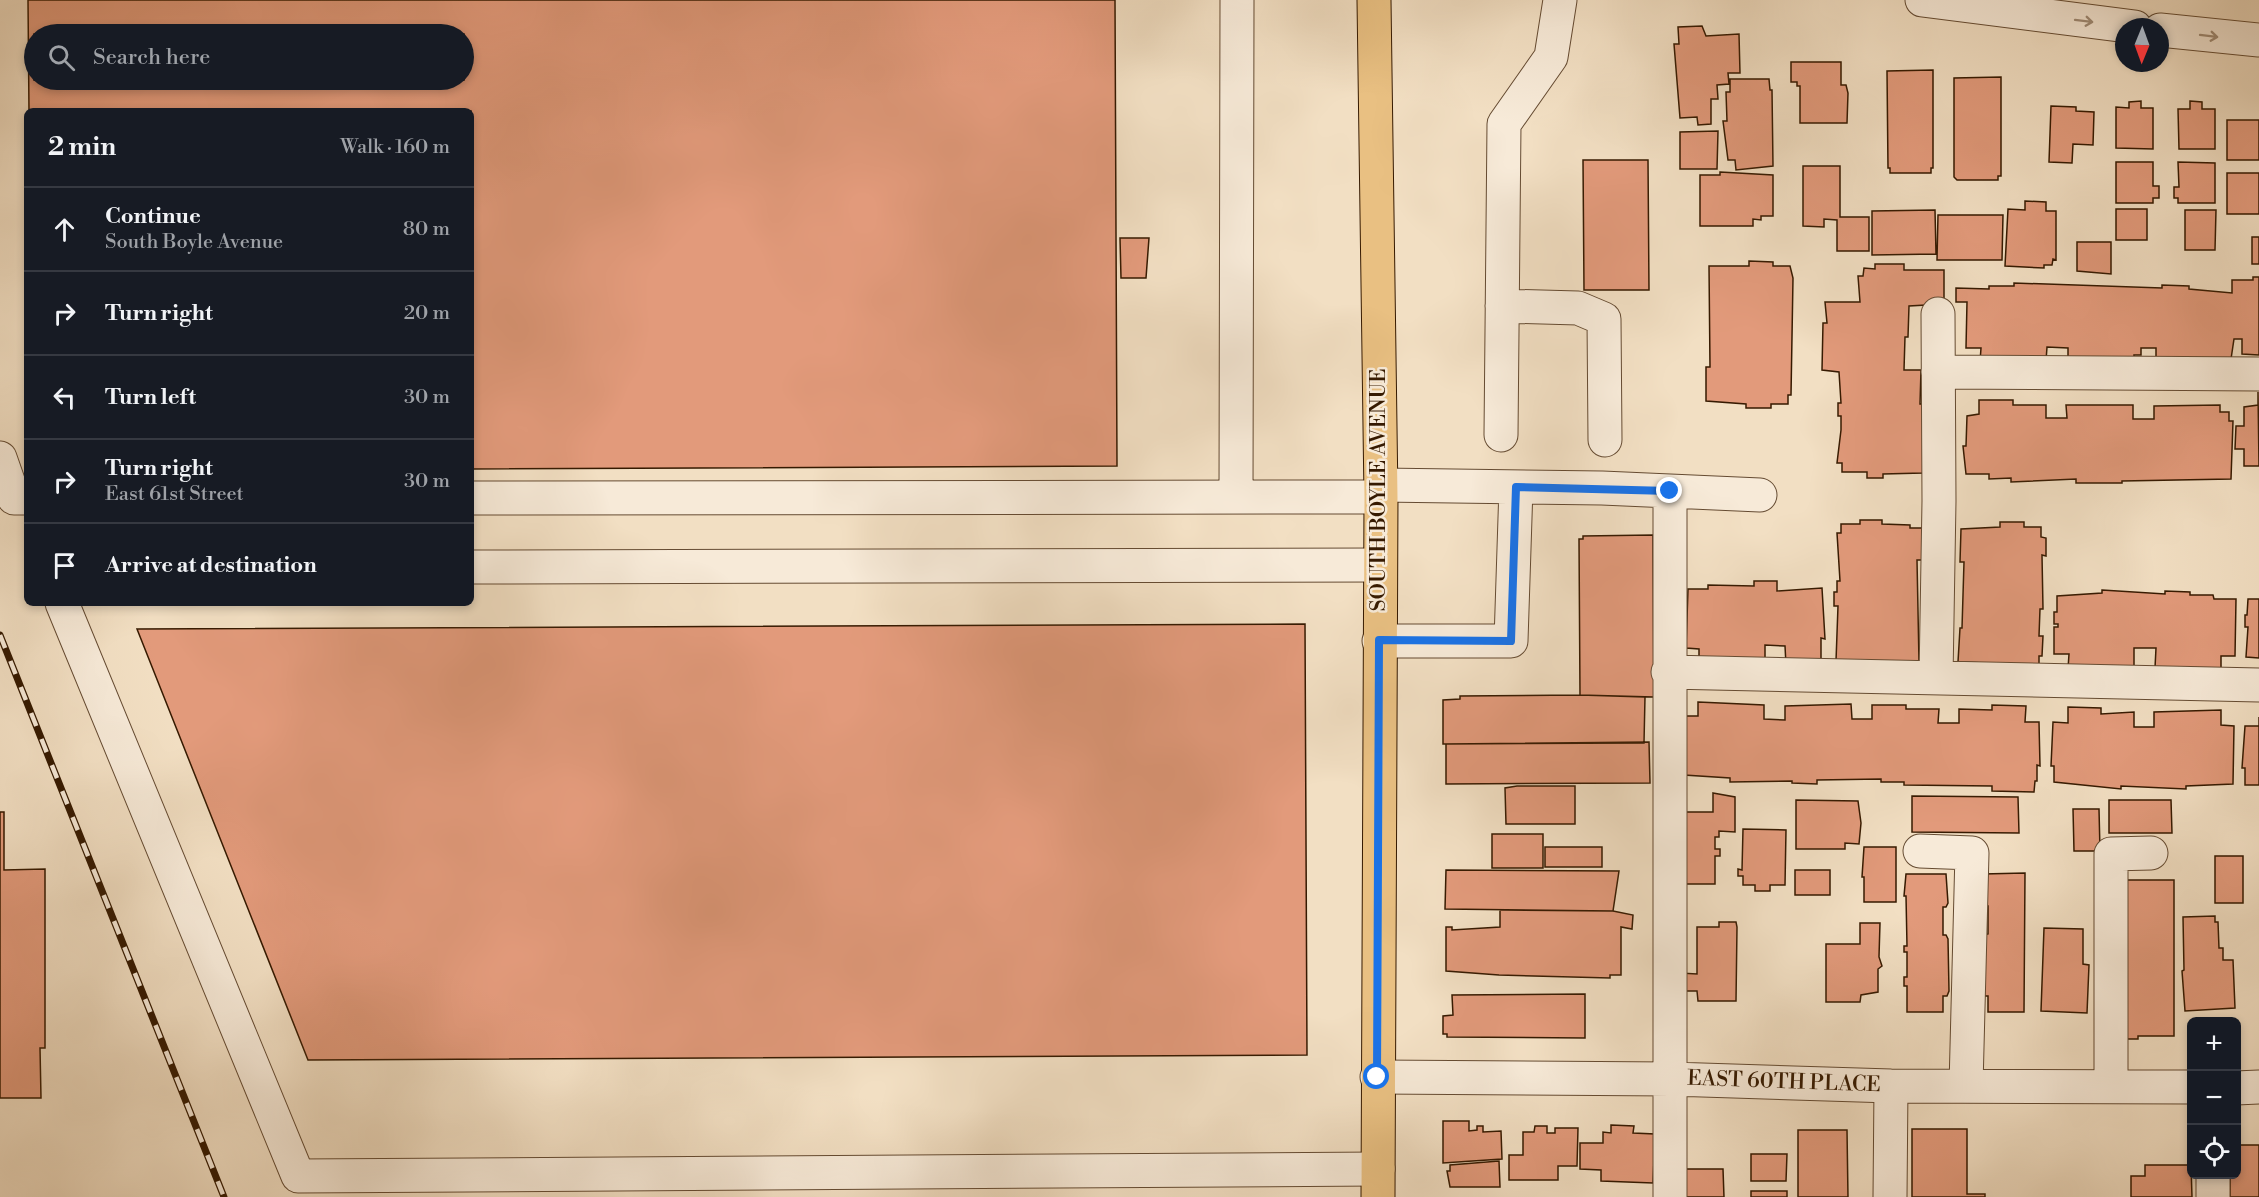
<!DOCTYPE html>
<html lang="en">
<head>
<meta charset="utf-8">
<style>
  body { margin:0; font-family:"Libre Bodoni",serif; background:#20242c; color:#f1f3f6 }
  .controls { position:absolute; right:18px; bottom:18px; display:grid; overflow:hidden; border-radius:9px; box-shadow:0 3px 9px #0003 }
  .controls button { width:54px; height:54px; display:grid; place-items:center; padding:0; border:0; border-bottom:2px solid #363941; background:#171b24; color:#f1f3f6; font:30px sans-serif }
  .compass { position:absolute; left:2115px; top:18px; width:54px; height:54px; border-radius:50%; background:#171b24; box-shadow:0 3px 9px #0003; rotate:181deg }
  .stop { position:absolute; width:18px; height:18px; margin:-14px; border:4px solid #1a73e8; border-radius:50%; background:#fff }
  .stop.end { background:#1a73e8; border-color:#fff; box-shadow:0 2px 6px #0008 }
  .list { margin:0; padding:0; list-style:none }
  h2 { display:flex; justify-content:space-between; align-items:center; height:78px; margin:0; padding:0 24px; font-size:26px }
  h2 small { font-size:20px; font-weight:400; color:#9ea1a6 }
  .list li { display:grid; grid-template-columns:39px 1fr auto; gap:18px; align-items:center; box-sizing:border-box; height:84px; padding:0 24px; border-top:2px solid #363941 }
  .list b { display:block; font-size:22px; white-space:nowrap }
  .list p { margin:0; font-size:20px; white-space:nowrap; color:#9ea1a6 }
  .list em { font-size:20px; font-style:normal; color:#9ea1a6 }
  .icon { flex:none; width:33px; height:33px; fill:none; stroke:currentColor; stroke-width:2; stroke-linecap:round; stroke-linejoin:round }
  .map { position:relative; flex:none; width:2259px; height:1197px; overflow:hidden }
  .search { position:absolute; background:#171b24; box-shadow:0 3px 9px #0003; left:24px; top:24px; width:450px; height:66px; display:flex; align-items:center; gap:15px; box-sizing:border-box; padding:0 21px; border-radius:33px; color:#9ea1a6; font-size:22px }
  .panel { position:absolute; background:#171b24; box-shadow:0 3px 9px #0003; left:24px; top:108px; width:450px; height:498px; border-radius:9px }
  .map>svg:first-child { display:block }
  .building { fill:#e29a7b; stroke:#361a01; stroke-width:1.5; fill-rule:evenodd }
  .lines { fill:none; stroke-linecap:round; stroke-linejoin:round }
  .minor-casing { stroke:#654b32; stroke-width:35 }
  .major-casing { stroke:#361a01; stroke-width:35 }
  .minor { stroke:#f7ead8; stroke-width:33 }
  .major { stroke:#e9c082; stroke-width:33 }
  .rail-casing { stroke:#361a01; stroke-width:7 }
  .rail { stroke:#f7ead8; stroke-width:4.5; stroke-dasharray:14; stroke-linecap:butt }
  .oneway { stroke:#a08c77 }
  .route { stroke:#1a73e8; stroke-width:8 }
  .labels { text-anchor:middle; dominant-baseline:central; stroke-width:5; stroke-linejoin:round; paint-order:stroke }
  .street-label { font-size:21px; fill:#361a01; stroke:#f7ead8 }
</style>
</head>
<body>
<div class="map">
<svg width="2259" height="1197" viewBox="0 0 2259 1197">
  <rect width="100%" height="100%" fill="#f2dfc3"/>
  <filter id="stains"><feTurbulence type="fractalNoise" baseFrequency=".00333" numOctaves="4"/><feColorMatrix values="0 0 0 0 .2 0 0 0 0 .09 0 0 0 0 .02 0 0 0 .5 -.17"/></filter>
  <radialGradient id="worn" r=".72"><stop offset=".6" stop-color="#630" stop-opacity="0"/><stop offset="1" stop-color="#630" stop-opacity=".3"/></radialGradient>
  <!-- building -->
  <path class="building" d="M28 0H1115L1117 466 471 469V111H29ZM34 34H464V80H34Z
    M1702 26 1706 36 1739 34 1740 73H1728L1729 84 1717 85 1718 99H1711V124L1698 125 1697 117 1680 118 1674 44H1679L1678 27Z
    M1791 62H1841V85H1846L1848 93 1847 123H1800V86H1797V82H1791Z
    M1933 70V168H1931V173H1890V168H1888L1887 71Z
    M2001 77V176H1998V180H1957L1954 177V78Z
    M1730 79H1769L1770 90H1772L1773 166 1736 170 1735 160H1728L1723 121H1727L1726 92H1730Z
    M2141 101V108H2153V149L2116 148V107L2129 108V102Z
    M2190 101 2202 102V109H2215V149H2179L2178 109H2190Z
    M2051 106 2076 107V111L2094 112 2093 145 2073 144 2072 163 2049 162Z
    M2227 120H2259V160H2227Z
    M1718 131 1717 169H1680V132Z
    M1583 160H1648L1649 290H1584Z
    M2116 162H2153V186H2159V198H2153V203H2116Z
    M2178 162 2215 163V203H2178V198H2174V187H2179Z
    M1803 166H1840V217H1869V251H1837V220L1824 219V227L1803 226Z
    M1720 172 1773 175V216H1761V220L1753 219V226H1700V175H1720Z
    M2227 173H2259V214H2227Z
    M2025 201 2046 202V211H2056V260L2053 259 2052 265H2044V268L2005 266 2008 209 2025 210Z
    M2116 209H2147V240H2116Z
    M1935 210 1936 254 1872 255V211Z
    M2185 210H2216L2215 250H2185Z
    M1938 215H2003L2002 260H1937Z
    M2252 237H2259V264H2252Z
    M1120 238H1149L1146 278H1121Z
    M2077 242H2111V274L2077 271Z
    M1749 261 1773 262V266H1790L1793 278 1791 395H1788V404H1771V408H1746V404L1706 401V367H1710L1709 266H1749Z
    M1875 264H1904V270H1944V304L1909 306 1908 337H1905L1904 370H1921L1920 404H1924L1923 473 1883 474V478H1867V472H1842V463H1837L1841 430V416H1838V403H1841L1839 372 1822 370 1823 323H1827L1825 302H1860L1858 276H1863L1864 268 1875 269Z
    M2253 277H2259V355L2242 354V339H2234L2231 359 2156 363V348H2141V355H2134V363L2068 362V348L2047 347 2046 361 1980 362 1981 348H1966L1967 302H1956V288L1989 289V286H2014V283L2162 288V285L2189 286V289L2232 293V280H2253Z
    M2258 392 2259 466H2244V449H2235L2236 426H2244V407L2258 405Z
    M1979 400H2013V405H2046V418H2067L2066 405H2133V419H2154V406L2220 405V412H2229V421H2233L2231 479 2122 481V483H2076V479L2011 482V478L1989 479V474H1966L1963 446H1966L1967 416 1979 414Z
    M1860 520H1882V524L1910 525V528H1922V560H1917L1919 662 1836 661 1838 606H1834V592H1837V581H1840L1837 533H1841V524H1860Z
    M2000 522H2024V527H2041V537L2046 538V556L2042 555 2043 609H2040L2039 636H2043L2042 656H2039V665L1958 662 1960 628H1962L1964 562H1960L1961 529 2000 527Z
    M1653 535 1654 697 1580 695 1579 539H1583V536Z
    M1754 581H1777V591L1822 588 1825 639 1821 638V665H1786L1785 646 1765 645V665L1699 664V649L1686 648 1688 589H1708V585L1754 586Z
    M2102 590 2165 594V591L2190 592V595H2213L2214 599H2236L2235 656H2221V672L2155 668 2156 648H2134V668L2068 669 2069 654H2054V627H2058V624H2054V612H2057V596L2102 593Z
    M2248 599H2259V658L2246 657 2248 627H2245V615H2247Z
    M1305 624 1307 1055 308 1060 137 629Z
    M1580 695 1645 697 1644 743 1443 744V700L1460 699V696Z
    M1698 702 1764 705V719L1785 720V706L1851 704 1852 719H1872V705H1906V709H1939L1938 723H1959V709L1992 710V705L2026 706 2025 722H2039L2040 766 2037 765V781H2035L2034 792 1992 791V786L1904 785V782H1881V779L1817 780V784L1792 783V781L1730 782V778L1684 775 1683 716H1698Z
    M2068 707 2101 708V714L2134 712V727H2154V712L2221 710V725L2234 726 2233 784 2186 786V789L2121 786V789L2054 782V766H2051L2053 722 2068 723Z
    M2259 717V785H2245V768H2242L2245 726H2259Z
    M1649 742 1650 783 1446 784V744Z
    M1517 786H1575V824H1506L1505 788Z
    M1713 793 1735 797V832L1719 831V837H1715V849H1720V856H1715V884H1681V812H1713Z
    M1912 796 2018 797 2019 833 1912 832Z
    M1796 800 1858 801 1861 823 1859 844 1845 843V849H1796Z
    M2109 800H2171L2172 833H2109Z
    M2073 809H2099L2100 851H2074Z
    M0 812H4V870L45 869V1048H40L41 1098H0Z
    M1743 829 1786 830 1785 885H1770V891H1755V885H1743V876H1738V869L1742 870Z
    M1492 834H1543V868H1492Z
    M1545 847H1602V867H1545Z
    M1864 847H1896V902H1864V877H1862Z
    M2215 856H2243V903H2215Z
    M1446 870 1619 871 1613 911 1445 909Z
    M1795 870H1830V895H1795Z
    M2025 873 2024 1012H1988V996H1984L1983 935 1988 934V906H1983V874Z
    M1906 874H1946L1948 903 1946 907H1943V935H1946L1948 939 1949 991 1947 996H1943V1012H1907V986H1904V977H1907V952H1904V946H1907L1906 896H1904Z
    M2125 880H2174V1036H2138V1039H2126Z
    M1500 910 1613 911 1633 915 1632 929 1621 927V975H1610V978L1499 975 1446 971V927H1452V930L1500 927Z
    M2215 916V922H2218L2219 948H2223V960H2233L2235 1008 2185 1011 2182 971 2184 970 2183 917Z
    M1719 922H1736L1737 927 1736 1001H1698L1697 991H1680V973L1697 974V927H1719Z
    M1860 923H1880L1879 957 1882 966 1878 969V992L1861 995 1860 1002H1826V944H1860Z
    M2044 928 2083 929V964L2089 965 2087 1013 2041 1011Z
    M1585 994V1038L1447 1037V1034H1443V1016L1453 1015 1452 995Z
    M1443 1121H1469V1131L1477 1130V1126H1483V1132L1501 1131 1502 1159 1443 1163Z
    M1611 1125 1634 1126 1633 1133 1655 1134 1653 1183 1601 1181V1170L1580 1169V1143H1603V1132L1611 1133Z
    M1535 1126H1547V1133H1555V1128H1578L1577 1166H1558V1180H1509V1155H1523V1132H1534Z
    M1912 1129H1967V1194H1985V1197H1912Z
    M1798 1130H1847L1848 1197H1798Z
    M2236 1145H2259V1197H2230V1174H2236Z
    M1751 1154H1787L1786 1181H1751Z
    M1499 1161 1500 1187H1450L1447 1171H1450V1165Z
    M2145 1165H2191L2192 1197H2131V1176H2145Z
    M1681 1169H1723L1724 1197H1681Z
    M1751 1191H1787V1197H1751Z"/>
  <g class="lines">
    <!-- minor casing -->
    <g class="minor-casing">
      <path id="minor" d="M1922 0 2135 27
        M2160 30 2259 40
        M1502 306 1578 308 1604 319 1605 440
        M1938 372 2259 374
        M1501 435 1504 124 1551 57 1560 0
        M0 458 14 498H27
        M1381 485 1602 488 1760 495
        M1670 491V1197
        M1236 497 1237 0
        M471 498 1381 497
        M471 567 1380 565
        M62 603 298 1176 1378 1169
        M1379 641H1511L1516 487
        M1668 672 2259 685
        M1936 678 1939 501 1938 314
        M1920 851 1972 853 1966 1086
        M1377 1077 1671 1079 1891 1086 2192 1087
        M2111 1086V854L2151 853
        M2236 1088 2259 1087
        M2213 1174V1197
        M1890 1197 1891 1086"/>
    </g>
    <!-- major casing -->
    <g class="major-casing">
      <path id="major" d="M1374 0 1381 497 1378 1197"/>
    </g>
    <!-- minor -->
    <use href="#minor" class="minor"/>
    <!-- major -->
    <use href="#major" class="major"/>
    <!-- rail casing -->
    <g class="rail-casing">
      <path id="rail" d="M0 635 224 1197"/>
    </g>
    <!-- rail -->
    <use href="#rail" class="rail"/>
  </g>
  <!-- one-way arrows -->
  <defs><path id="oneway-shaft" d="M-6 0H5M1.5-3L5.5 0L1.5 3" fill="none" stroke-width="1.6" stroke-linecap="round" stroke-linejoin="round" transform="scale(1.5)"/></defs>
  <g class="oneway">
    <use href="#oneway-shaft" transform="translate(2084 21) rotate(7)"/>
    <use href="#oneway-shaft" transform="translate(2209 36) rotate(7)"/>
  </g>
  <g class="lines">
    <!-- route -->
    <path class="route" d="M1377 1077 1379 640 1511 641 1516 487 1670 491"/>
  </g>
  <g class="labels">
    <!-- street labels -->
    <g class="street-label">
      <text transform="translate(1379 490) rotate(-90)">SOUTH BOYLE AVENUE</text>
      <text transform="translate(1784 1082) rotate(2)">EAST 60TH PLACE</text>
    </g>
  </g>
  <rect width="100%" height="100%" filter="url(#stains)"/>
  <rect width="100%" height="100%" fill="url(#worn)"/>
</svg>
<div class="controls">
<button>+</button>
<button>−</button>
<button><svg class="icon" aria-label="locate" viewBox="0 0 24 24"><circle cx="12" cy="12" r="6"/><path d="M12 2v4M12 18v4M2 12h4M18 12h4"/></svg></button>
</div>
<svg class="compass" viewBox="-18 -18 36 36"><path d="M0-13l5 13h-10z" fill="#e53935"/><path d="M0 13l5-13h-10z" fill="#9ea1a6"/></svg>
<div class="stop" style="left:1377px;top:1077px"></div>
<div class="stop end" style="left:1670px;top:491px"></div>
<div class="search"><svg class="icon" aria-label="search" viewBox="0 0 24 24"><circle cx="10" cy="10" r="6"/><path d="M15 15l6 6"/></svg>Search here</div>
<section class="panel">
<h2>2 min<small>Walk · 160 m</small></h2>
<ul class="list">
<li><svg class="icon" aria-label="ahead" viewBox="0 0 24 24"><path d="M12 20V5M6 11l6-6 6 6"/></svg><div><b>Continue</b><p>South Boyle Avenue</p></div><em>80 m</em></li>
<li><svg class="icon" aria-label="right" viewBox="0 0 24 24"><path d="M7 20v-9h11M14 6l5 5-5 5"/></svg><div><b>Turn right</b></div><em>20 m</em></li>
<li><svg class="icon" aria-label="left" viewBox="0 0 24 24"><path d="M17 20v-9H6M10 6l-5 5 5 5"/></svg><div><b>Turn left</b></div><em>30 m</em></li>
<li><svg class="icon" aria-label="right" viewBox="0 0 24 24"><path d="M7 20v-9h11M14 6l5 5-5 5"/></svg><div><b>Turn right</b><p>East 61st Street</p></div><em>30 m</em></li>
<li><svg class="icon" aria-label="arrive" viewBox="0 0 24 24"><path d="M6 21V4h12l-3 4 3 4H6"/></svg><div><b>Arrive at destination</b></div></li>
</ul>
</section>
</div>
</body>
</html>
